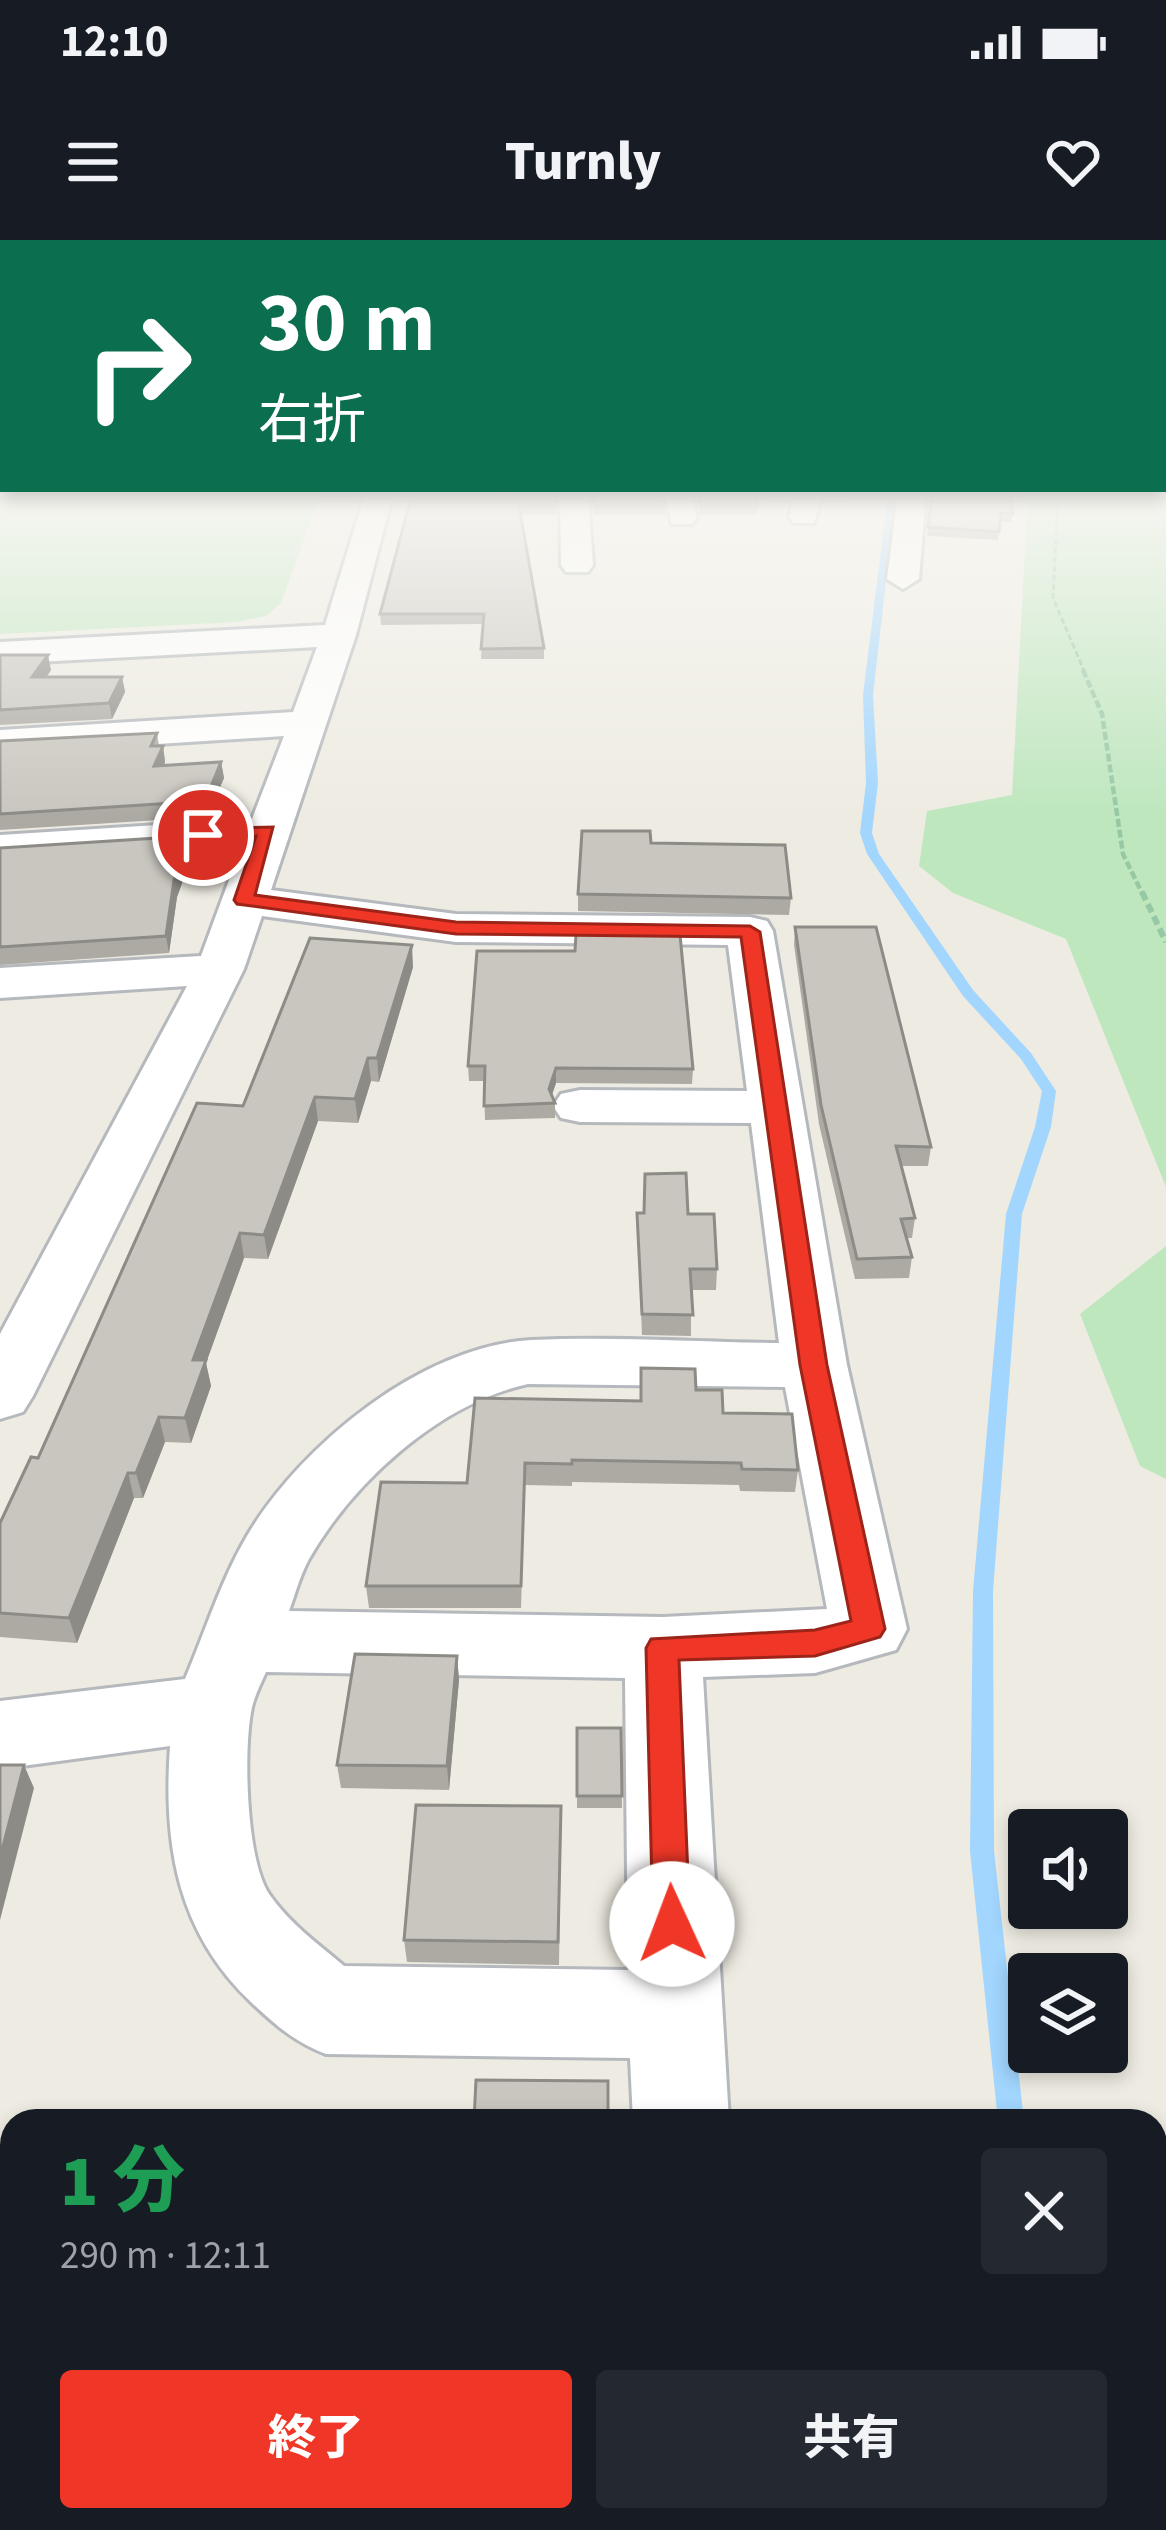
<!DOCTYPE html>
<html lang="ja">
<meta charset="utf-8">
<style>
body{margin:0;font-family:"Source Sans 3","Noto Sans JP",sans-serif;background:#242831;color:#f1f3f6;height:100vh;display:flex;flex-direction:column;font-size:45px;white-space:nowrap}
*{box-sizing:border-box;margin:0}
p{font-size:39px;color:#9ea1a6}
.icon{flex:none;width:66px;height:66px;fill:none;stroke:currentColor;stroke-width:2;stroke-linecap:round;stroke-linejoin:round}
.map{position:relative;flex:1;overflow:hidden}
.side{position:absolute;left:0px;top:1869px;width:1167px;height:423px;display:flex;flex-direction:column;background:#171b24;border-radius:36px 36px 0 0;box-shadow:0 6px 18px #0003}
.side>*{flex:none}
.guide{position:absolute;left:0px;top:0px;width:1167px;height:252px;box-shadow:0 6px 18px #0003;background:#0b6e4f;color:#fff;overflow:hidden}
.fabs{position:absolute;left:1008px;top:1569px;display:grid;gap:24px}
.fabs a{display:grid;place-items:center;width:120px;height:120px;border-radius:12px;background:#171b24;box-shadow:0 6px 18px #0003;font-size:60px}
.pin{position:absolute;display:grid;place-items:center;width:102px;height:102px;color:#fff;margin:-51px;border:6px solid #fff;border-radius:50%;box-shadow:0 3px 12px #0007}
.me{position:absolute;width:132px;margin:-66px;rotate:358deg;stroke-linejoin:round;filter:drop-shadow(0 0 9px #0008)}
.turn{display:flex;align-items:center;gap:42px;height:252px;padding:0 60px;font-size:54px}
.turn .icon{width:156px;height:156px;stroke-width:2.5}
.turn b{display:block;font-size:84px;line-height:102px}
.round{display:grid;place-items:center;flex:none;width:126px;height:126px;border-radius:12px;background:#242831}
.head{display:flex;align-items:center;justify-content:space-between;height:204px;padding:0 60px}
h1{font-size:72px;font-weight:800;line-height:90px;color:#1e9e55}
.cta{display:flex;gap:24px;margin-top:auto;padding:24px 60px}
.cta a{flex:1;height:138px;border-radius:12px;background:#f03727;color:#fff;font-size:48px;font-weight:800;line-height:138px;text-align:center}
.cta a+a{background:#242831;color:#f1f3f6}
.status{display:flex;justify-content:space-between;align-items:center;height:84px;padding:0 60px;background:#171b24;direction:ltr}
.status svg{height:33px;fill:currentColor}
header{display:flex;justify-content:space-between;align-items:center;height:156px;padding:0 60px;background:#171b24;font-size:54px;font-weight:800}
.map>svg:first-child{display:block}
.green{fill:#bee7be}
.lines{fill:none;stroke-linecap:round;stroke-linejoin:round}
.stream{fill:#a2d6ff;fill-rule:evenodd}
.minor-casing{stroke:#b5b9bd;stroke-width:6}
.path-far2{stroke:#96c8a4;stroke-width:3;stroke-dasharray:6 3;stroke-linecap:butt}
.path-far1{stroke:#96c8a4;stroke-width:4.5;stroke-dasharray:8 3;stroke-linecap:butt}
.path{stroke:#96c8a4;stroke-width:6;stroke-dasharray:9 4.5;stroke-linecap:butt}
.minor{fill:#fff;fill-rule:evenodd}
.wall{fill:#adaaa4}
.shaded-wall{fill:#8d8b86}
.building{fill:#c9c6bf;stroke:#8d8b86;stroke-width:3}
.route{fill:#f03727;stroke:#9c2419;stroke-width:3}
</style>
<div class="status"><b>12:10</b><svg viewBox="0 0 49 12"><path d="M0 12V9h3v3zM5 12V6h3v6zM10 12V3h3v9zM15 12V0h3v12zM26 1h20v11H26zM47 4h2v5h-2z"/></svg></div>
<header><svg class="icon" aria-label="menu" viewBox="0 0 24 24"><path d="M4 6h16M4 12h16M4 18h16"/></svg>Turnly<svg class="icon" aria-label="heart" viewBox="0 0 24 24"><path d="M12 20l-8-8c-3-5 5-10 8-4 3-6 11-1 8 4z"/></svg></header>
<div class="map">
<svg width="1166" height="2290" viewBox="0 0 1166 2290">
<rect width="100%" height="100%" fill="#eeece2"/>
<!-- green -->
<g class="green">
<path d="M 0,254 L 320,254 L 281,363 L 266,376 L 236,382 L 0,394 Z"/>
<path d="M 1028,254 L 1166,254 L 1166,947 L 1066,699 L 953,653 L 919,626 L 927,571 L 1012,555 Z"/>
<path d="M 1166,1006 L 1166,1239 L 1140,1226 L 1080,1074 Z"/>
</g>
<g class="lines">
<!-- stream -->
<g class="stream">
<path d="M 888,254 L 896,254 L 873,455 L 878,543 L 872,593 L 879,614 L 973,750 L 1031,813 L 1056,851 L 1051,887 L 1022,974 L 993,1351 L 994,1611 L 1024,1881 L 998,1881 L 970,1611 L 973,1351 L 1006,974 L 1035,887 L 1042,851 L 1021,819 L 963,756 L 867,614 L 860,593 L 866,543 L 863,455 Z"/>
<path d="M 1049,2280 L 1079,2280 L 1081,2290 L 1049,2290 Z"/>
</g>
<!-- minor casing -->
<g class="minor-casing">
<g id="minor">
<path d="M 365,254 L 393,254 L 356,395 L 271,650 L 456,674 L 750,677 L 767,681 L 773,691 L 847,1125 L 907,1389 L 896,1410 L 815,1433 L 703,1437 L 729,1881 L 633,1881 L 630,1818 L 326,1814 C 295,1802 275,1785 251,1762 C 177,1692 163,1604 170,1506 L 0,1529 L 0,1461 L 185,1439 C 205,1392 221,1340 247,1296 C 301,1205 422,1106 531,1100 C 613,1096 697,1102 779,1103 L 751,883 L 580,882 L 561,878 L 553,866 L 561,854 L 580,850 L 747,851 L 728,705 L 456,702 L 262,676 L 244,729 L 33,1156 L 23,1172 L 0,1179 L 0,1094 L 187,746 L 0,758 L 0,728 L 201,716 L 242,605 L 0,621 L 0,595 L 252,579 L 284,496 L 0,514 L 0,490 L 293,472 L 317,407 L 0,424 L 0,402 L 325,385 ZM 528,1144 L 785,1147 L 827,1369 L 663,1377 L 289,1371 C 295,1355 300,1335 309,1319 C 353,1242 440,1163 528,1144 ZM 266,1432 L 625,1438 L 628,1730 L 344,1726 C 318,1704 289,1683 269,1654 C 246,1619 243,1509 252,1467 C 255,1455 261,1443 266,1432 Z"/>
<path d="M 560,254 L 588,254 L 593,325 L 588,332 L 566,332 L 561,325 Z"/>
<path d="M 664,254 L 692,254 L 697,278 L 692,284 L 672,284 Z"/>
<path d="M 795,254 L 823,254 L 814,283 L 794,283 L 789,277 Z"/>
<path d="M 898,254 L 926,254 L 919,339 L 903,349 L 887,339 Z"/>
<rect x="645" y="2280" width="114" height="10"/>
</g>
</g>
<!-- path-far2 -->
<path class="path-far2" d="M 1058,254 L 1053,358 L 1085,433"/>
<!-- path-far1 -->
<path class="path-far1" d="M 1083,430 L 1102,474 L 1123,614 L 1143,655"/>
<!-- path -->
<path class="path" d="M 1142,652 L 1166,702"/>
<!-- minor -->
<use href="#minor" class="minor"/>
</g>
<!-- wall -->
<g class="wall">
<path d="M 412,254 L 556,254 L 556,275 L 521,275 L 544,408 L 544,419 L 481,419 L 483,384 L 381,385 L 380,374 Z"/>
<path d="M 591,254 L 662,254 L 665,265 L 665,275 L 594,275 Z"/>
<path d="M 696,254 L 755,254 L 758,265 L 757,274 L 701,275 Z"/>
<path d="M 831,254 L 896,254 L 893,260 L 830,258 Z"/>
<path d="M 928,254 L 1010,254 L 1013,274 L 1011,282 L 1000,282 L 998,300 L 927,296 L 931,262 Z"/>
<path d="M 0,415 L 51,430 L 46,437 L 122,437 L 125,452 L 112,479 L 0,485 Z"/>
<path d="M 157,493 L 159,506 L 163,506 L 165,522 L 164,525 L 221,522 L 224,538 L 207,577 L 0,590 L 0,501 Z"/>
<path d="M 651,603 L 791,658 L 789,675 L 578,671 L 578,654 Z"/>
<path d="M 0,608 L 193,613 L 177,657 L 169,713 L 0,725 Z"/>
<path d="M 795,687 L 931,907 L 928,926 L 901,926 L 915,978 L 912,998 L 907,998 L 912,1017 L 909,1038 L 855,1039 L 819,884 L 794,705 Z"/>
<path d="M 413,727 L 379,842 L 371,841 L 358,883 L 318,881 L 268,1019 L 244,1018 L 206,1123 L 211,1146 L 191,1203 L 165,1202 L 143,1258 L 134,1258 L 77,1403 L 0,1397 L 0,1283 L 243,866 Z"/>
<path d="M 468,826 L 693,829 L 692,844 L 556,843 L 552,855 L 555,863 L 555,878 L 485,880 L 484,841 L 469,841 Z"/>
<path d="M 637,973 L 688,974 L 717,1029 L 716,1050 L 691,1050 L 691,1096 L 642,1095 Z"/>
<path d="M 696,1150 L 723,1173 L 798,1230 L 795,1252 L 740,1251 L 739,1245 L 572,1242 L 572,1246 L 525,1245 L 521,1368 L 369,1368 L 366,1346 L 467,1243 L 640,1161 Z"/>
<path d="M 457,1416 L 459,1440 L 449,1550 L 341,1548 L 337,1525 Z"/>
<path d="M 577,1488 L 621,1488 L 622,1568 L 577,1568 Z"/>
<path d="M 561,1590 L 559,1725 L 407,1722 L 404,1700 Z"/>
</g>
<!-- shaded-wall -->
<g class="shaded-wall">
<path d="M 48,415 L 51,430 L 36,453 L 32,437 Z"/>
<path d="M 122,437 L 125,452 L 112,479 L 109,463 Z"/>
<path d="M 163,506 L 165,522 L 157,542 L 154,526 Z"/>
<path d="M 221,522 L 224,538 L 207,577 L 205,561 Z"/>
<path d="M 190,596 L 193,613 L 177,657 L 169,713 L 166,696 L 174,640 Z"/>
<path d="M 412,705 L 413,727 L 379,842 L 377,818 Z"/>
<path d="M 368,818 L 371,841 L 358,883 L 355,859 Z"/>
<path d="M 556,828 L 556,843 L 549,863 L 549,849 Z"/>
<path d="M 315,857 L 318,881 L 268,1019 L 264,995 Z"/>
<path d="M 240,993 L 244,1018 L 206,1123 L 211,1146 L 191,1203 L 185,1178 L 193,1120 Z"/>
<path d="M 159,1177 L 165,1202 L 143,1258 L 136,1233 Z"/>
<path d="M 128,1233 L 134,1258 L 77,1403 L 69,1378 Z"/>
<path d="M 457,1416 L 459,1440 L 449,1550 L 447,1526 Z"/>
<path d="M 24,1525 L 34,1548 L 0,1680 L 0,1618 Z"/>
<path d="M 12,1990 L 12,2030 L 0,2050 L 0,2010 Z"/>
<path d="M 122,2280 L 138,2280 L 133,2290 L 118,2290 Z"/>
</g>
<!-- building -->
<g class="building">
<path d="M 412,254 L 556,254 L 556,266 L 519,266 L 544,408 L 481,409 L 484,374 L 380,374 Z"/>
<path d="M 593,254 L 662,254 L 665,265 L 594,266 Z"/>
<path d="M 698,254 L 755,254 L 758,265 L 701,265 Z"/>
<path d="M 932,254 L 1010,254 L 1013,274 L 1001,273 L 999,292 L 928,287 Z"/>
<path d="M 0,415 L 48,415 L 32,437 L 122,437 L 109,463 L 0,470 Z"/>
<path d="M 157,493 L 151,506 L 163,506 L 154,526 L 221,522 L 205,561 L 0,574 L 0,501 Z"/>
<path d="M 582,591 L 650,591 L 651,603 L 785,605 L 791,658 L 578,654 Z"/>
<path d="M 190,596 L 174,640 L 166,696 L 0,707 L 0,608 Z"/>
<path d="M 795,687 L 876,687 L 931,907 L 896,906 L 915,978 L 901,979 L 912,1017 L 857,1019 L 821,865 Z"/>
<path d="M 576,694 L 680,695 L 693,829 L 556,828 L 549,849 L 555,863 L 484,866 L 485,826 L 468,826 L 477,711 L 575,711 Z"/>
<path d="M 310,698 L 412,705 L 377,818 L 368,818 L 355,859 L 315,857 L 264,995 L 240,993 L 193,1120 L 206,1120 L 185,1178 L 159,1177 L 136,1233 L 128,1233 L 69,1378 L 0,1373 L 0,1283 L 31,1217 L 38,1218 L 197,863 L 243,866 Z"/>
<path d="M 686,933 L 688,974 L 714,974 L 717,1029 L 690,1029 L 693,1075 L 642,1074 L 637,973 L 644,973 L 645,934 Z"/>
<path d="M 641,1128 L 695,1129 L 696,1150 L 722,1150 L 723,1173 L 792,1174 L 798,1230 L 742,1229 L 741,1223 L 572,1220 L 572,1224 L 525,1223 L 521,1346 L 366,1346 L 381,1242 L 467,1243 L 475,1158 L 641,1161 Z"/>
<path d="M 355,1414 L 457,1416 L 447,1526 L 337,1525 Z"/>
<path d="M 577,1488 L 621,1488 L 622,1556 L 577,1556 Z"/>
<path d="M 0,1525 L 24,1525 L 0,1618 Z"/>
<path d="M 416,1565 L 561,1566 L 558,1702 L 404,1700 Z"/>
<path d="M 476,1840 L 608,1841 L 608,1881 L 474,1881 Z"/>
<path d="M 0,1940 L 12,1945 L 12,1990 L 0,2010 Z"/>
<path d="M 0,2133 L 12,2138 L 12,2280 L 122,2280 L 118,2290 L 0,2290 Z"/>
<path d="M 307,2280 L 440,2280 L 440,2290 L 306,2290 Z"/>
<path d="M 563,2280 L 641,2280 L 641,2282 L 665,2286 L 665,2290 L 563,2290 Z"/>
</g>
<!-- sky -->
<linearGradient id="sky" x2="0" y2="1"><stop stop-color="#8cc2f1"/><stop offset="0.44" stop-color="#f7f6f2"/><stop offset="1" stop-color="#f7f6f2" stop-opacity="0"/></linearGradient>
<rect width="1166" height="575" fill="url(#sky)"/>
<!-- route -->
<path class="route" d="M 273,587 L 255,655 L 456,682 L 750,686 L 760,692 L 827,1125 L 885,1389 L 880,1397 L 815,1416 L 679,1420 L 690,1684 L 685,1695 L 672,1700 L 659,1695 L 653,1684 L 646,1408 L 651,1399 L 815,1390 L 851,1381 L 800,1125 L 741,697 L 456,694 L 237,664 L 234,660 L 256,596 L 203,600 L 194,595 L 203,589 Z"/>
</svg>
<div class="fabs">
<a><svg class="icon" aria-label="sound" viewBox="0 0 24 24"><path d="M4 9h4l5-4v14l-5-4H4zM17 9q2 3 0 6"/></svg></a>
<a><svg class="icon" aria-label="layers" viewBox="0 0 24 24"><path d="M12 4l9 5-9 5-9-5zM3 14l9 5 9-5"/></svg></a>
</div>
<div class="pin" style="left:203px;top:595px;background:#d93025"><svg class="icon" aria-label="arrive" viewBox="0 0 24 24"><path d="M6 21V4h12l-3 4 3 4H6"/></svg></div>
<svg class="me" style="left:672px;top:1684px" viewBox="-20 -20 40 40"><circle r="19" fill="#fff"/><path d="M0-13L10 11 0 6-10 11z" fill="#f03727"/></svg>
<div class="guide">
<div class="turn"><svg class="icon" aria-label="right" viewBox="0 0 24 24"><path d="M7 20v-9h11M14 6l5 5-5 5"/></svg><div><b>30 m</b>右折</div></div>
</div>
<section class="side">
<div class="head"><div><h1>1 分</h1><p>290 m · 12:11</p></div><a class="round"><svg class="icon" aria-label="close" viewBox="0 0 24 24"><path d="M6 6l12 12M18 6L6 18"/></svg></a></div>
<div class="cta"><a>終了</a><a>共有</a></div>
</section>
</div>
